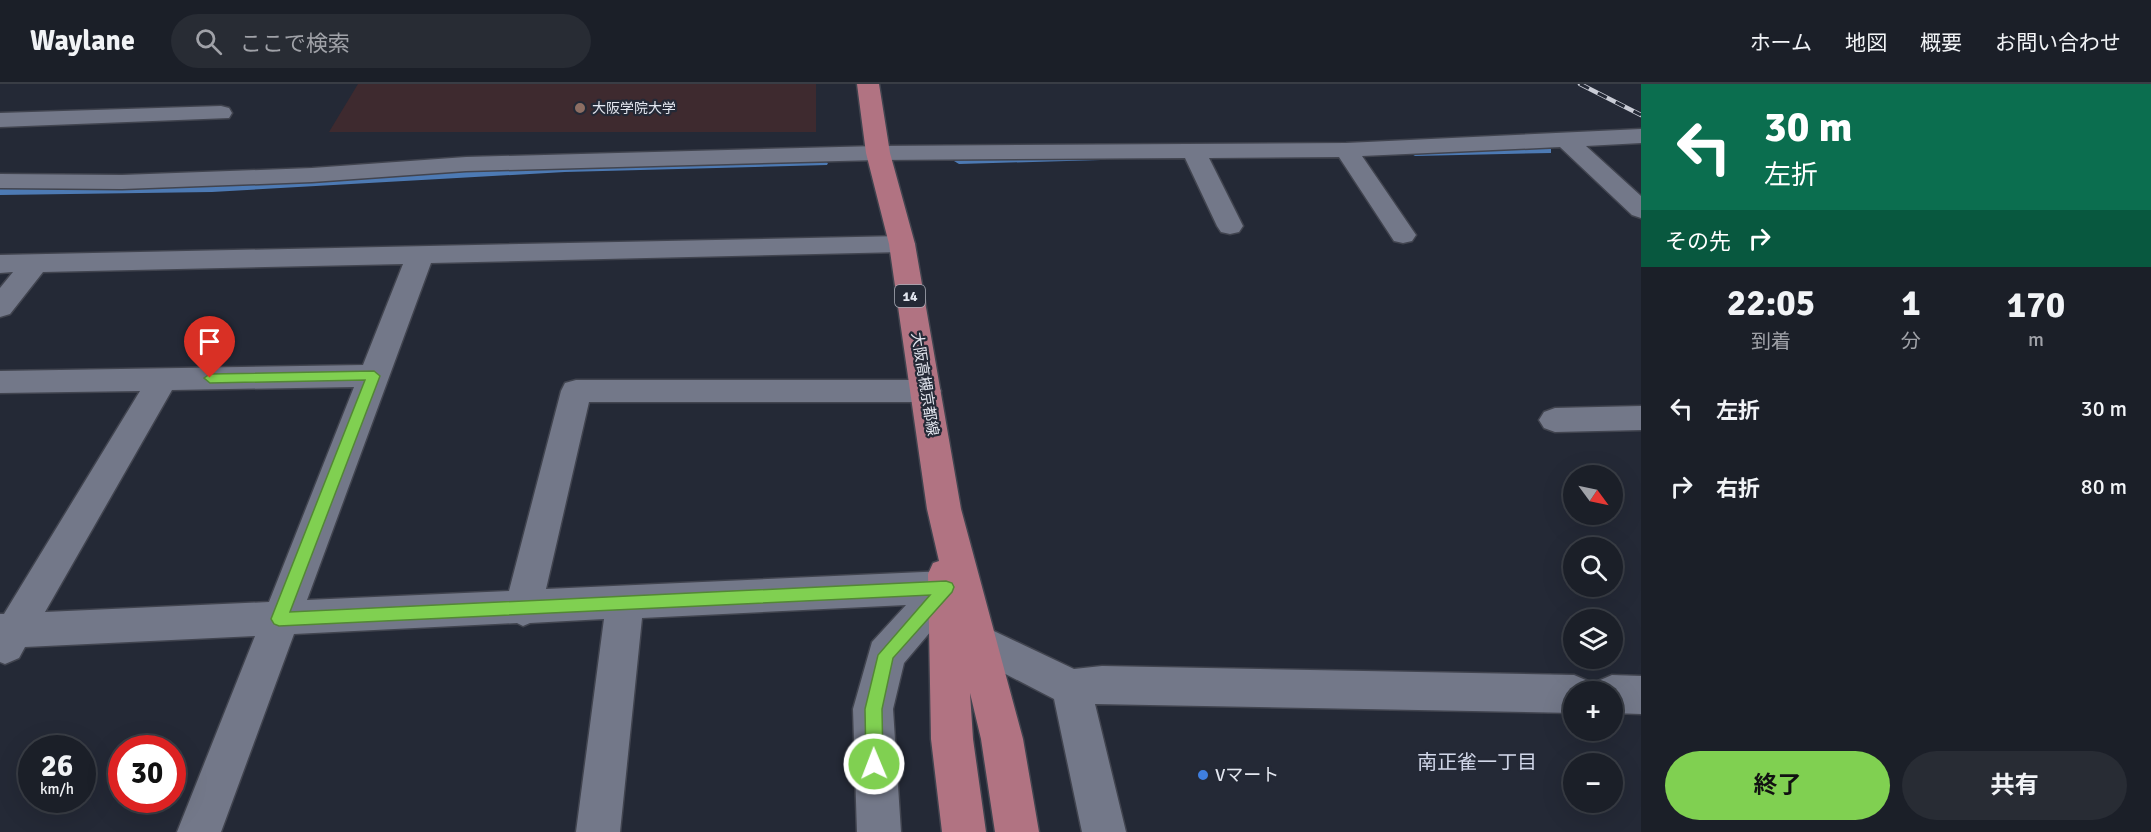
<!DOCTYPE html>
<html lang="ja">
<meta charset="utf-8">
<style>
body{margin:0;font-family:Signika,"Noto Sans JP",sans-serif;background:#282c34;color:#f1f3f6;height:100vh;display:flex;flex-direction:column;font-size:22px;white-space:nowrap}
*{box-sizing:border-box;margin:0}
p{font-size:20px;color:#a0a2a8}
.icon{flex:none;width:33px;height:33px;fill:none;stroke:currentColor;stroke-width:2;stroke-linecap:round;stroke-linejoin:round}
.map{position:relative;flex:1;overflow:hidden}
.details{display:flex;flex-direction:column;background:#1b1f28;width:510px}
.details>*{flex:none}
.guide{background:#0b6e4f;color:#fff;overflow:hidden}
.needle{width:39px;rotate:123deg}
.controls{position:absolute;left:1563px;top:381px;display:grid;gap:12px}
.controls a{display:grid;place-items:center;width:60px;height:60px;border-radius:50%;background:#1b1f28;box-shadow:0 6px 24px #0002,0 0 0 2px #393d45;font-size:30px}
.speed{position:absolute;left:18px;top:651px;display:flex;gap:12px;font-size:30px;font-weight:700;text-align:center}
.speed>*{display:grid;place-content:center;width:78px;height:78px;border-radius:50%;background:#1b1f28;box-shadow:0 6px 24px #0002,0 0 0 2px #393d45;line-height:1}
.speed small{font-size:15px;font-weight:400}
.speed .limit{border:9px solid #d22;background:#fff;color:#111}
.pin{position:absolute;display:grid;place-items:center;width:51px;height:51px;color:#fff;margin:-62px -26px;border-radius:50% 50% 50% 0;rotate:-45deg;box-shadow:0 0 6px #0007}
.pin .icon{rotate:45deg}
.me{position:absolute;width:66px;margin:-33px;rotate:359deg;stroke-linejoin:round;filter:drop-shadow(0 0 4px #0008)}
.turn{display:flex;align-items:center;gap:21px;height:126px;padding:0 24px;font-size:27px}
.turn .icon{width:78px;height:78px;stroke-width:2.5}
.turn b{display:block;font-size:42px;line-height:51px}
.then{display:flex;align-items:center;height:57px;padding:0 24px;background:#0003;gap:12px;font-size:22px}
.eta{display:flex;justify-content:space-evenly;align-items:center;height:102px;text-align:center}
.eta b{font-size:36px;font-weight:700;line-height:42px}
.primary-button{display:flex;gap:12px;margin-top:auto;padding:12px 24px}
.primary-button a{flex:1;height:69px;border-radius:36px;background:#80d051;color:#111;font-size:24px;font-weight:700;line-height:69px;text-align:center}
.primary-button a+a{background:#282c34;color:#f1f3f6}
ul{padding:0;list-style:none}
li{display:flex;align-items:center;gap:18px;height:78px;padding:0 24px}
li div{flex:1}
li b{display:block;font-size:22px}
li em{font-style:normal}
header{display:flex;align-items:center;gap:36px;box-sizing:border-box;height:84px;padding:0 30px;background:#1b1f28;border-bottom:2px solid #393d45}
header strong{font-size:28px}
nav{display:flex;gap:33px;margin-inline-start:auto;font-size:21px}
.search{width:420px;height:54px;background:#282c34;display:flex;align-items:center;gap:15px;box-sizing:border-box;padding:0 21px;border-radius:33px;color:#a0a2a8;font-size:22px}
main{display:flex;flex:1;min-height:0}
.map>svg:first-child{display:block}
.education{fill:#3e2a2f}
.lines{fill:none;stroke-linecap:round;stroke-linejoin:round}
.stream{fill:#4d7ab4;fill-rule:evenodd}
.minor-casing{stroke:#41444f;stroke-width:3}
.major-casing{stroke:#41444f;stroke-width:3}
.minor{fill:#737889;fill-rule:evenodd}
.major{fill:#b17382;fill-rule:evenodd}
.rail-casing{stroke:#c9ccd6;stroke-width:4.5}
.rail{stroke:#242936;stroke-width:3;stroke-dasharray:10;stroke-linecap:butt}
.route{fill:#80d051;stroke:#538735;stroke-width:1.5}
.education-dot{fill:#8d6e63;stroke:#242936;stroke-width:2}
.shop-dot{fill:#3f7fe0;stroke:#242936;stroke-width:2}
.labels{text-anchor:middle;stroke-width:4.5;stroke-linejoin:round;paint-order:stroke}
.far-poi-label{font-size:14px;fill:#e3e6ef;stroke:#242936;text-anchor:start}
.shield{fill:#242936;stroke:#aaadb8;stroke-width:1.5}
.shield-label{font-size:14px;font-weight:bold;fill:#e3e6ef}
.street-label{font-size:15px;fill:#e3e6ef;stroke:#242936}
.near-poi-label{font-size:18px;fill:#e3e6ef;stroke:#242936;text-anchor:start}
.near-neighbourhood-label{font-size:20px;fill:#d1d7e9;stroke:#242936}
</style>
<header>
<strong>Waylane</strong>
<div class="search"><svg class="icon" aria-label="search" viewBox="0 0 24 24"><circle cx="10" cy="10" r="6"/><path d="M15 15l6 6"/></svg>ここで検索</div>
<nav><a>ホーム</a><a>地図</a><a>概要</a><a>お問い合わせ</a></nav>
</header>
<main>
<div class="map">
<svg width="1641" height="748" viewBox="0 0 1641 748">
<rect width="100%" height="100%" fill="#242936"/>
<!-- education -->
<path class="education" d="M 358,0 L 816,0 L 816,48 L 329,48 Z"/>
<g class="lines">
<!-- stream -->
<g class="stream">
<path d="M 1547,64 L 1551,65 L 1551,69 L 1415,72 L 1410,69 L 1415,66 Z"/>
<path d="M 1097,71 L 1102,74 L 1101,76 L 959,80 L 954,77 L 959,74 Z"/>
<path d="M 823,76 L 828,79 L 827,81 L 565,88 L 212,108 L 0,111 L 0,105 L 212,101 L 565,82 Z"/>
</g>
<!-- minor casing -->
<g class="minor-casing">
<g id="minor">
<path d="M 221,22 L 229,24 L 232,29 L 229,34 L 0,43 L 0,29 Z"/>
<path d="M 1641,45 L 1641,59 L 1586,62 L 1641,112 L 1641,134 L 1632,131 L 1560,63 L 1362,72 L 1416,151 L 1412,157 L 1403,159 L 1394,157 L 1339,73 L 1209,74 L 1243,142 L 1239,148 L 1230,150 L 1221,148 L 1217,142 L 1185,74 L 878,76 L 466,87 L 312,98 L 122,105 L 0,104 L 0,90 L 122,91 L 312,84 L 466,73 L 878,62 L 1346,59 Z"/>
<path d="M 902,152 L 911,154 L 915,160 L 911,166 L 902,168 L 431,179 L 307,516 L 509,507 L 561,307 L 565,299 L 576,296 L 926,296 L 937,299 L 941,307 L 937,315 L 926,318 L 589,318 L 546,505 L 946,487 L 959,492 L 964,503 L 959,514 L 904,579 L 893,625 L 901,748 L 857,748 L 853,625 L 872,558 L 906,521 L 642,534 L 620,748 L 576,748 L 604,535 L 530,539 L 523,542 L 517,539 L 294,550 L 221,748 L 177,748 L 255,552 L 25,563 L 19,574 L 5,580 L 0,578 L 0,530 L 4,530 L 140,307 L 0,309 L 0,287 L 363,281 L 403,180 L 43,188 L 10,230 L 0,233 L 0,204 L 13,188 L 0,189 L 0,171 ZM 354,303 L 269,518 L 45,528 L 172,306 Z"/>
<path d="M 1641,322 L 1641,346 L 1555,348 L 1544,344 L 1539,336 L 1544,328 L 1555,324 Z"/>
<path d="M 977,539 L 1074,585 L 1102,582 L 1574,591 L 1588,597 L 1593,608 L 1574,608 L 1574,629 L 1095,620 L 1126,748 L 1082,748 L 1054,615 L 963,568 L 958,556 L 963,544 Z"/>
<path d="M 1612,591 L 1641,592 L 1641,630 L 1612,629 L 1612,608 L 1593,608 L 1598,597 Z"/>
</g>
</g>
<!-- major casing -->
<g class="major-casing">
<path id="major" d="M 857,0 L 879,0 L 890,69 L 915,160 L 961,425 L 1023,655 L 1039,748 L 995,748 L 981,655 L 970,609 L 973,655 L 986,748 L 942,748 L 931,655 L 928,490 L 933,479 L 939,477 L 927,425 L 889,160 L 866,69 Z"/>
</g>
<!-- minor -->
<use href="#minor" class="minor"/>
<!-- major -->
<use href="#major" class="major"/>
<!-- rail casing -->
<g class="rail-casing">
<path id="rail" d="M 1580,0 L 1641,31"/>
</g>
<!-- rail -->
<use href="#rail" class="rail"/>
</g>
<!-- route -->
<path class="route" d="M 374,287 L 380,292 L 290,528 L 946,497 L 952,499 L 954,503 L 952,508 L 893,574 L 882,625 L 883,680 L 881,686 L 874,689 L 868,686 L 866,680 L 865,625 L 878,571 L 930,511 L 279,542 L 274,540 L 271,535 L 365,296 L 210,299 L 204,294 L 210,290 Z"/>
<!-- markers -->
<circle class="education-dot" cx="580" cy="24" r="6"/>
<circle class="shop-dot" cx="1203" cy="691" r="6"/>
<g class="labels">
<!-- far-poi labels -->
<g class="far-poi-label">
<text x="592" y="29">大阪学院大学</text>
</g>
<!-- shield labels -->
<rect class="shield" x="895" y="201" width="30" height="22" rx="4.5"/>
<g class="shield-label">
<text x="910" y="217">14</text>
</g>
<!-- street labels -->
<g class="street-label">
<text transform="translate(925 300) rotate(81)" y="5">大阪高槻京都線</text>
</g>
<!-- near-poi labels -->
<g class="near-poi-label">
<text x="1215" y="697">Vマート</text>
</g>
<!-- near-neighbourhood labels -->
<g class="near-neighbourhood-label">
<text x="1477" y="685">南正雀一丁目</text>
</g>
</g>
</svg>
<div class="controls">
<a><svg class="needle" viewBox="-14 -14 28 28"><path d="M0-13l5 13h-10z" fill="#e53935"/><path d="M0 13l5-13h-10z" fill="#a0a2a8"/></svg></a>
<a><svg class="icon" aria-label="search" viewBox="0 0 24 24"><circle cx="10" cy="10" r="6"/><path d="M15 15l6 6"/></svg></a>
<a><svg class="icon" aria-label="layers" viewBox="0 0 24 24"><path d="M12 4l9 5-9 5-9-5zM3 14l9 5 9-5"/></svg></a>
<a>+</a>
<a>−</a>
</div>
<div class="speed"><div>26<small>km/h</small></div><div class="limit">30</div></div>
<div class="pin" style="left:210px;top:294px;background:#d93025"><svg class="icon" aria-label="arrive" viewBox="0 0 24 24"><path d="M6 21V4h12l-3 4 3 4H6"/></svg></div>
<svg class="me" style="left:874px;top:680px" viewBox="-20 -20 40 40"><circle r="17" fill="#80d051" stroke="#fff" stroke-width="3"/><path d="M0-11L8 9 0 5-8 9z" fill="#fff"/></svg>
</div>
<section class="details">
<div class="guide">
<div class="turn"><svg class="icon" aria-label="left" viewBox="0 0 24 24"><path d="M17 20v-9H6M10 6l-5 5 5 5"/></svg><div><b>30 m</b>左折</div></div>
<div class="then">その先<svg class="icon" aria-label="right" viewBox="0 0 24 24"><path d="M7 20v-9h11M14 6l5 5-5 5"/></svg></div>
</div>
<div class="eta">
<div><b>22:05</b><p>到着</p></div>
<div><b>1</b><p>分</p></div>
<div><b>170</b><p>m</p></div>
</div>
<ul>
<li><svg class="icon" aria-label="left" viewBox="0 0 24 24"><path d="M17 20v-9H6M10 6l-5 5 5 5"/></svg><div><b>左折</b></div><em>30 m</em></li>
<li><svg class="icon" aria-label="right" viewBox="0 0 24 24"><path d="M7 20v-9h11M14 6l5 5-5 5"/></svg><div><b>右折</b></div><em>80 m</em></li>
</ul>
<div class="primary-button"><a>終了</a><a>共有</a></div>
</section>
</main>
